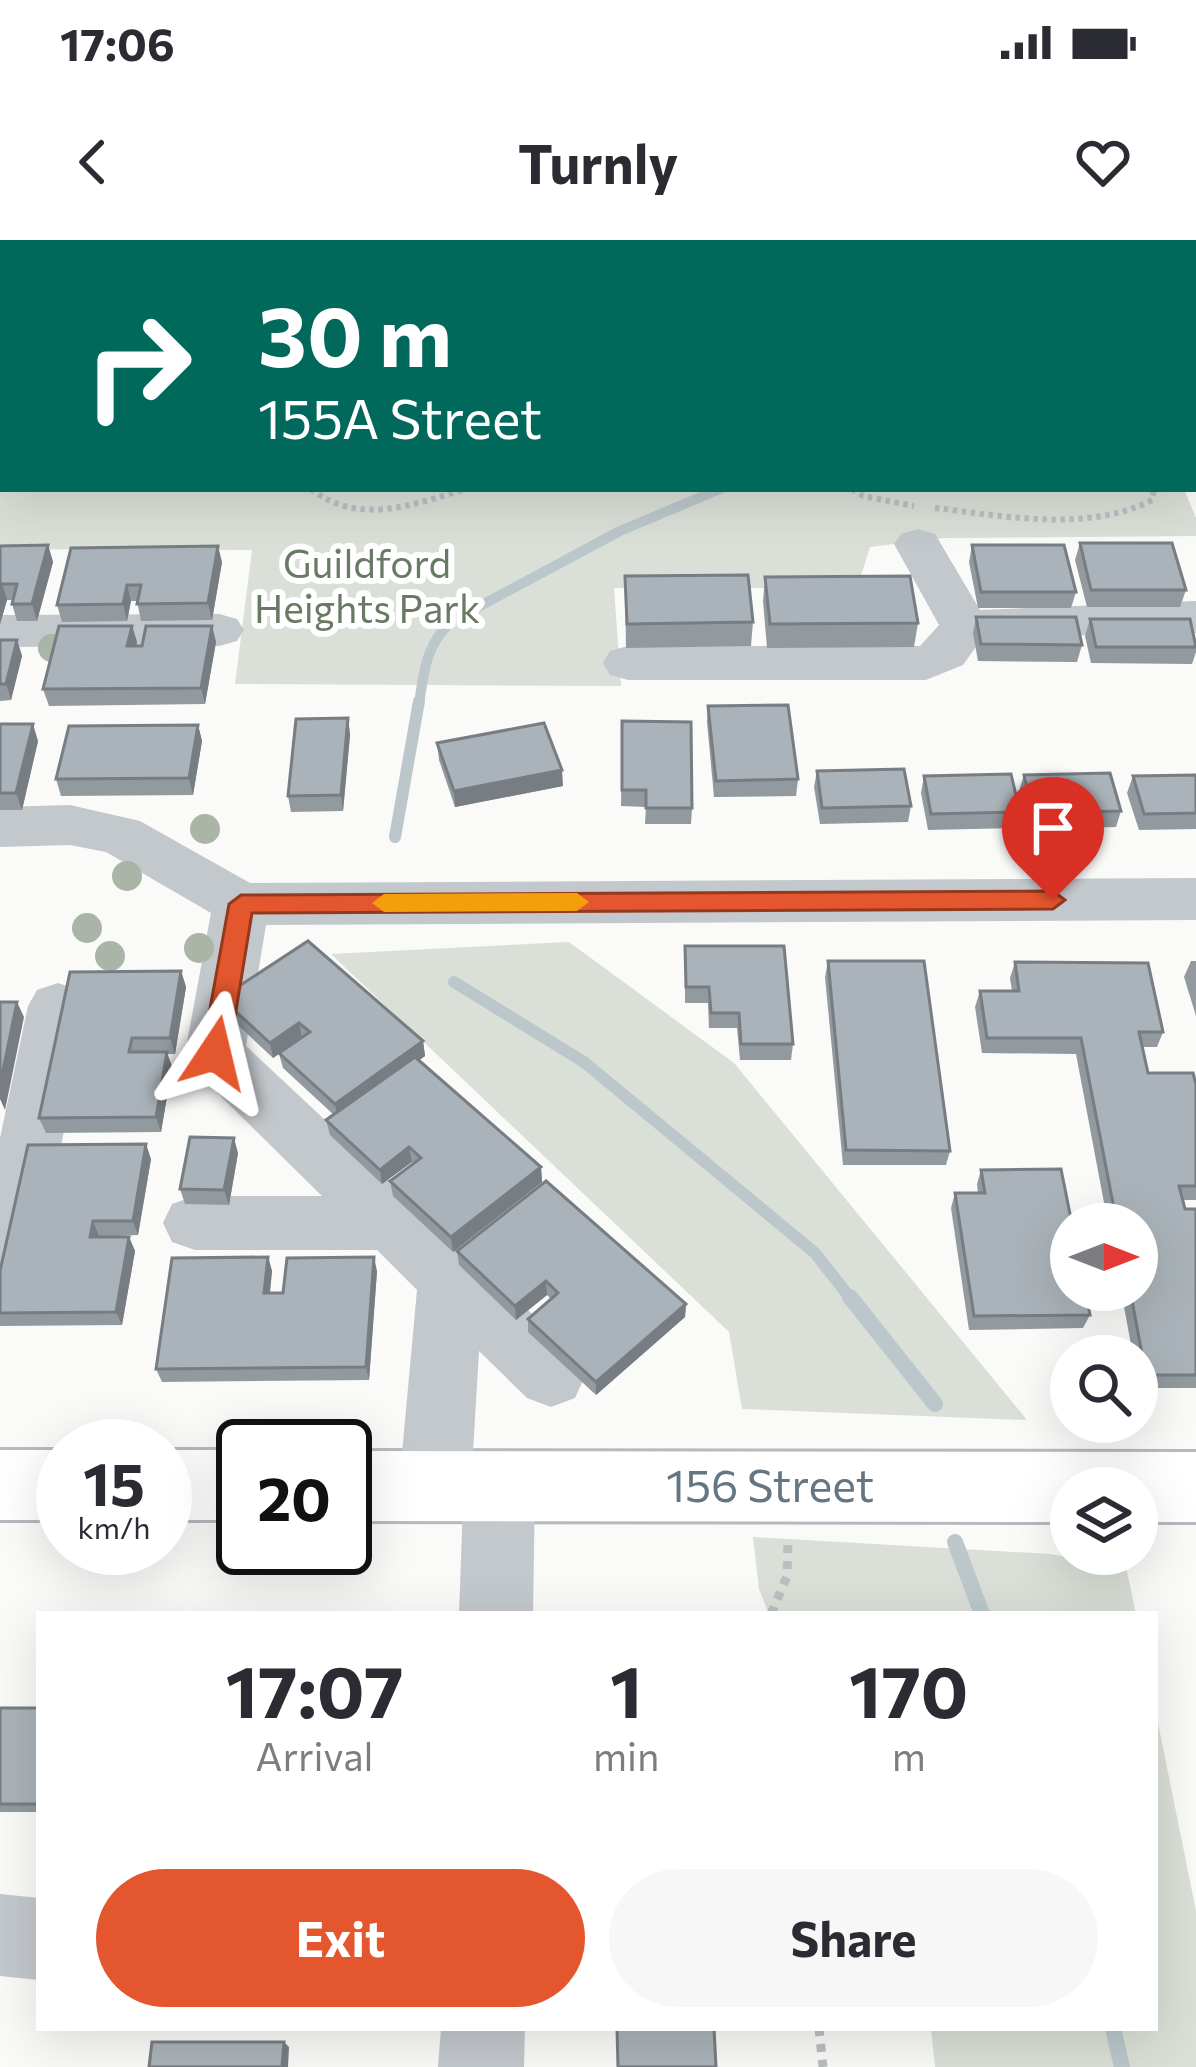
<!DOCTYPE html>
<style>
body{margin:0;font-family:Commissioner,sans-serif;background:#f7f7f7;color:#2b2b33;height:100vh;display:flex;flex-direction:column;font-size:45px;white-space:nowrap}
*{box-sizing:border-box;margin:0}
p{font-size:39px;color:#7c7c81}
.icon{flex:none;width:66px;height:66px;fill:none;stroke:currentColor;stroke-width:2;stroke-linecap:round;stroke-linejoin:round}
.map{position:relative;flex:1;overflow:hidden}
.drawer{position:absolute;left:36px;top:1371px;width:1122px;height:420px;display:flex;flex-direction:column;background:#fff;border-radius:0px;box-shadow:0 12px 48px #0002}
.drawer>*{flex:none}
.hud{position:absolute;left:0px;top:0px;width:1197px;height:252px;box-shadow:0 12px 48px #0002;background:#00695c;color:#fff;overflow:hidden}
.needle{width:78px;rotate:90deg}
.tools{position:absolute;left:1050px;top:963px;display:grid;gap:24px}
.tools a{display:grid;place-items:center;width:108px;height:108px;border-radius:50%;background:#fff;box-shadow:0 12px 48px #0002;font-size:60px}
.speed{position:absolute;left:36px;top:1179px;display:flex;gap:24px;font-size:60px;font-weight:700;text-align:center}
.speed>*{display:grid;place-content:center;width:156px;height:156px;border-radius:50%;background:#fff;box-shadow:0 12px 48px #0002;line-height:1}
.speed small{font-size:30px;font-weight:400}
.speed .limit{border:6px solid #111;border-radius:18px;background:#fff;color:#111}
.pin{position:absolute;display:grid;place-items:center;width:102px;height:102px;color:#fff;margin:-123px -51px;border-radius:50% 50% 50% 0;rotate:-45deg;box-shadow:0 0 12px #0007}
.pin .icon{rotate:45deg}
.me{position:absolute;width:132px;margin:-66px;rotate:10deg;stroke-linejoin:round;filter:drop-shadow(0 0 9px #0008)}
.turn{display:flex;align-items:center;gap:42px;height:252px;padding:0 60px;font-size:54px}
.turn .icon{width:156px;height:156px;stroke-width:2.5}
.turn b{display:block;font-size:84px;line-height:102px}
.eta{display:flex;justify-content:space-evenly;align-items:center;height:204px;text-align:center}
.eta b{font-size:72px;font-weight:700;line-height:84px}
.primary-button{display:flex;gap:24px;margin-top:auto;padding:24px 60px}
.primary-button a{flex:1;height:138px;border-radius:72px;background:#e4572e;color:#fff;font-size:48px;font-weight:700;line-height:138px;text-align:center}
.primary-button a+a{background:#f7f7f7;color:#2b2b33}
.status{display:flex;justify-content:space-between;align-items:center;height:84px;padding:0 60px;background:#fff;direction:ltr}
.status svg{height:33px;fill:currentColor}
header{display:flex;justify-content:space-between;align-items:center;height:156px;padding:0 60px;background:#fff;font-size:54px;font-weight:700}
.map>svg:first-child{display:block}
.green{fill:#dadfd7}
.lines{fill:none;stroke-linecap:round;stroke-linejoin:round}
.stream-far2{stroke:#bbc7cb;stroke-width:10}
.stream-far1{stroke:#bbc7cb;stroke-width:12}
.stream{stroke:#bbc7cb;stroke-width:16}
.major-casing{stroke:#b5babe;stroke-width:6}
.path-far1{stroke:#bbbfc2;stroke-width:6;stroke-dasharray:4.5 4.5;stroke-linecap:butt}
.path{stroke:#bbbfc2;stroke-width:9;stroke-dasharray:8 8;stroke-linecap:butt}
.minor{fill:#c3c8cc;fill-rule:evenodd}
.major{fill:#fff;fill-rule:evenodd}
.tree{fill:#aab4a7}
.wall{fill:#929a9f}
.shaded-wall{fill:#777d82}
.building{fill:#aab3b9;stroke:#777d82;stroke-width:3}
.route{fill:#e4572e;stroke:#94391e;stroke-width:3}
.slow{fill:#f59e0b}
.labels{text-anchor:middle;stroke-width:12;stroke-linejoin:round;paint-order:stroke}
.far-park-label{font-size:39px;fill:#687a64;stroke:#fff}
.street-label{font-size:45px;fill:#657683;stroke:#fff}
</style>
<div class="status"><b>17:06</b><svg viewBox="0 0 49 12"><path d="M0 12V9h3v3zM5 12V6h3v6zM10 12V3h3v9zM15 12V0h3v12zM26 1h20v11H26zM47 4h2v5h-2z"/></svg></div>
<header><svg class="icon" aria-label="back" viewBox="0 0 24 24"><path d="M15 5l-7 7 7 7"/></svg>Turnly<svg class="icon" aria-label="heart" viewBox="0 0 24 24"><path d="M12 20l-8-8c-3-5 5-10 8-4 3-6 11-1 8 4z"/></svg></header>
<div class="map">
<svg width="1196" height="1827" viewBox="0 0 1196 1827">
<rect width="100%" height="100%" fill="#fafaf8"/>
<!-- green -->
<g class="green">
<path d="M 0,0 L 1078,0 L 3,3 L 3,249 L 1184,249 L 1196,278 L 1196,296 L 944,298 L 870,307 L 857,348 L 614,348 L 621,446 L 235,444 L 252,310 L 0,309 Z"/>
<path d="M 569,702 L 734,823 L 1027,1180 L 742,1169 L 729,1092 L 331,714 Z"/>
<path d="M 753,1297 L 1050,1314 L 1126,1327 L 1136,1374 L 769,1374 L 759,1349 Z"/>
<path d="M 1155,1468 L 1196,1671 L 1196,1827 L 935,1827 L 931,1788 L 1155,1788 Z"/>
</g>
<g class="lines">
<!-- stream-far2 -->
<path class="stream-far2" d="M 419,464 C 424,431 426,404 452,381 L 620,291 L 720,249"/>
<!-- stream-far1 -->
<g class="stream-far1">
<path d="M 395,597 L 419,461"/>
<path d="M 454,742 L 584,822 L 815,1013 L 852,1060"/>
</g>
<!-- stream -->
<g class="stream">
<path d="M 850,1057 L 935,1164"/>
<path d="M 955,1302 L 982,1374"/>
<path d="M 1113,1788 L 1122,1827"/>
</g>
<!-- major casing -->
<g class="major-casing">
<g id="major">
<rect x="0" y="1210" width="63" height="70"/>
<rect x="165" y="1210" width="78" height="70"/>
<path d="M 345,1211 L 1196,1212 L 1196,1282 L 1137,1282 L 1137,1248 L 1071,1248 L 1071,1282 L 345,1281 Z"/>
</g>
</g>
<!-- path-far1 -->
<g class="path-far1">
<path d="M 311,249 C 358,286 413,265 465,249"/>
<path d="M 852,249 L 863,256 L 914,266"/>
<path d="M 935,268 C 1003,276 1088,293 1152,260 L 1154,249"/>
</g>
<!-- path -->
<g class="path">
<path d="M 771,1374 L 787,1336 L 788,1300"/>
<path d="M 819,1788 L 823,1827"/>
</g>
<!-- minor -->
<g class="minor">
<path d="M 1117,0 L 1157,0 L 1158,3 L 1118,3 Z"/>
<rect x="1194" y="154" width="2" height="28"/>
<path d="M 918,289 L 935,294 L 980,370 L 1196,361 L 1196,393 L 983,397 L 963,425 L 926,440 L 628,440 L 610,435 L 603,423 L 610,411 L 628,406 L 920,406 L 939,385 L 894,304 L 901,294 Z"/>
<path d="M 219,374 L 237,379 L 244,390 L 237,401 L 219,406 L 0,407 L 0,375 Z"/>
<path d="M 70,565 L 140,581 L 250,643 L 1196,638 L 1196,680 L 266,685 L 246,806 L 575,1114 L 585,1136 L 575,1158 L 551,1167 L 527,1158 L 479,1111 L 472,1228 L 499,1214 L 524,1224 L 535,1247 L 533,1374 L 459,1374 L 463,1264 L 460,1269 L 435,1279 L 410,1269 L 399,1246 L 417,1050 L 377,1010 L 195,1010 L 172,1002 L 163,983 L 172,964 L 195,956 L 322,956 L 194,830 L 185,813 L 211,673 L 106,612 L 70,605 L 0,607 L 0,567 Z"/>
<path d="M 58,743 L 79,750 L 88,766 L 33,1052 L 24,1072 L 0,1081 L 0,898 L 28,766 L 37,750 Z"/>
<path d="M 0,1654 L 39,1658 L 39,1740 L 0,1736 Z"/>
<path d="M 441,1788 L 525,1788 L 524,1827 L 438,1827 Z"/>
</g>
<!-- major -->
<use href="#major" class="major"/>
</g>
<!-- trees -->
<g class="tree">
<circle cx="52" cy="408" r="14"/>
<circle cx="205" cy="589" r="15"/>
<circle cx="127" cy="636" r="15"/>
<circle cx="87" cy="688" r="15"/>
<circle cx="199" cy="708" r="15"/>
<circle cx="110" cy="716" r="15"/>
</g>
<!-- wall -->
<g class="wall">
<path d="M 1080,303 L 1186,350 L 1180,367 L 1087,367 L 1075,320 Z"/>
<path d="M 48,305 L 53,322 L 37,381 L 17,381 L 12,364 L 13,360 L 7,360 L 0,384 L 0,306 Z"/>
<path d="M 972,305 L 1076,352 L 1071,368 L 978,368 L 969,322 Z"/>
<path d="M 71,308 L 222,322 L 212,380 L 141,381 L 137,361 L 131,361 L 127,381 L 62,382 L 57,365 Z"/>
<path d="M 625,336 L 753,382 L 751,406 L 626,408 Z"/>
<path d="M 765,337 L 918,383 L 914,407 L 767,408 L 763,361 Z"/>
<path d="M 976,377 L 1082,405 L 1077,422 L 978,421 L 973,393 Z"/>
<path d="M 1090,379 L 1196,401 L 1196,412 L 1192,424 L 1091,423 L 1085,396 Z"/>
<path d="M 132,386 L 137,402 L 136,406 L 142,406 L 212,386 L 216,402 L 205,464 L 49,466 L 43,449 Z"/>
<path d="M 0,400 L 17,400 L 22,416 L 11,460 L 0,461 Z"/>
<path d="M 708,466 L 798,539 L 796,556 L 714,557 L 707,482 Z"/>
<path d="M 348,478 L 350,495 L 343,571 L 291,572 L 288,556 Z"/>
<path d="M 622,481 L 692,568 L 691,584 L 645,584 L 646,567 L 621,566 Z"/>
<path d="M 0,484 L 38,501 L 22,570 L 0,570 Z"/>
<path d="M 198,485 L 202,501 L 193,555 L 61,556 L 56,539 Z"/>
<path d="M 437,503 L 563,546 L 455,567 L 439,520 Z"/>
<path d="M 817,531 L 911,566 L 908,582 L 820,584 L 814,547 Z"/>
<path d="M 1024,535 L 1121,571 L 1116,587 L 1029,589 L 1019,551 Z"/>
<path d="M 1196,535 L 1196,589 L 1139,590 L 1127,553 L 1133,536 Z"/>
<path d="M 924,536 L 1020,572 L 1016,588 L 928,590 L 921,553 Z"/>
<path d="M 685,706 L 793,804 L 791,820 L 740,820 L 737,788 L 709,788 L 708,763 L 685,763 Z"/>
<path d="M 828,721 L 950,911 L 946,925 L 843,925 L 825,737 Z"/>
<path d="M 1191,721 L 1196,721 L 1196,776 L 1184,737 Z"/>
<path d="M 1015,722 L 1163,792 L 1157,807 L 1142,807 L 1148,833 L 1196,844 L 1196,960 L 1183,960 L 1185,969 L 1196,969 L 1196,1148 L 1139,1148 L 1137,1116 L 1133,1116 L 1121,1050 L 1137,1050 L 1137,984 L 1108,984 L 1076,814 L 982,813 L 975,767 L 980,751 L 1012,751 L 1010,738 Z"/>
<path d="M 181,731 L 186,747 L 175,814 L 167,814 L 172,827 L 161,892 L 46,893 L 39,878 Z"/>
<path d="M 221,758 L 423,801 L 425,816 L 419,820 L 541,927 L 542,942 L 453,1012 L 393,956 L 390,941 L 413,924 L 412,922 L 382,944 L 330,895 L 326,880 L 334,875 L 283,828 L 279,814 L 273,818 L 226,774 Z"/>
<path d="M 238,913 L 229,965 L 185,964 L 180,949 Z"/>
<path d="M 151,919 L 138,995 L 99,997 L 129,997 L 135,1011 L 122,1085 L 0,1086 L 0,1031 Z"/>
<path d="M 981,930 L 1090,1075 L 1083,1088 L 969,1090 L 951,968 L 955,953 L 978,953 L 977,944 Z"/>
<path d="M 457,1011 L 686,1064 L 685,1077 L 596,1155 L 528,1092 L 528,1079 L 551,1059 L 547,1055 L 516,1080 L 459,1025 Z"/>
<path d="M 268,1017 L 272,1031 L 270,1053 L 283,1053 L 377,1031 L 369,1140 L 162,1142 L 156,1129 Z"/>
<rect x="0" y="1468" width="39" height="104"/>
</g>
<!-- shaded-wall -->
<g class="shaded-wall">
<path d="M 48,305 L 53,322 L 37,381 L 32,364 Z"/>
<path d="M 218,306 L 222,322 L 212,380 L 208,363 Z"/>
<path d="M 2,344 L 7,360 L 0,384 L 0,349 Z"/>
<path d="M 127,345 L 131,361 L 127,381 L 123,364 Z"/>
<path d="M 132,386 L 137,402 L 132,423 L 127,406 Z"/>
<path d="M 212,386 L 216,402 L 205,464 L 201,448 Z"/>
<path d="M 17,400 L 22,416 L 11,460 L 6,444 Z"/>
<path d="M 348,478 L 350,495 L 343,571 L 341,555 Z"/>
<path d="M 33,484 L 38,501 L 22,570 L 16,553 Z"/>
<path d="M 198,485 L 202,501 L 193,555 L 189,538 Z"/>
<path d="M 562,530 L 563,546 L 455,567 L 454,551 Z"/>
<path d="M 181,731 L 186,747 L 175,814 L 170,798 Z"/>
<path d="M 17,762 L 24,777 L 5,870 L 0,859 L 0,845 Z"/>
<path d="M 299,783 L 302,798 L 273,818 L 270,803 Z"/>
<path d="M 423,801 L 425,816 L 338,879 L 335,864 Z"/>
<path d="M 167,812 L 172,827 L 161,892 L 156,877 Z"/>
<path d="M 234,898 L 238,913 L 229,965 L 224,950 Z"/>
<path d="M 146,904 L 151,919 L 138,995 L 133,981 Z"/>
<path d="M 409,907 L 412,922 L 382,944 L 380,930 Z"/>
<path d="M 541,927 L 542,942 L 453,1012 L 451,997 Z"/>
<path d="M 93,981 L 99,996 L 96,1011 L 90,997 Z"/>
<path d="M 129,997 L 135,1011 L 122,1085 L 116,1072 Z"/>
<path d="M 268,1017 L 272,1031 L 268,1067 L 264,1053 Z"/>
<path d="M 374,1017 L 377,1031 L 369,1140 L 366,1127 Z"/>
<path d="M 546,1041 L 547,1055 L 516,1080 L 515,1066 Z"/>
<path d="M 686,1064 L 685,1077 L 596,1155 L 596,1142 Z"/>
<path d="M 284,1802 L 289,1807 L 288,1827 L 282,1827 Z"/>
</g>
<!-- building -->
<g class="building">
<path d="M 1080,303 L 1172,303 L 1186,350 L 1091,350 Z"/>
<path d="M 48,305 L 32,364 L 12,364 L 17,344 L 2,344 L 0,349 L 0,306 Z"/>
<path d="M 972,305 L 1064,305 L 1076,352 L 981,352 Z"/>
<path d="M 218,306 L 208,363 L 137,364 L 141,345 L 127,345 L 123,364 L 57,365 L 71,308 Z"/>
<path d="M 748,335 L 753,382 L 627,384 L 625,336 Z"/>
<path d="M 910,336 L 918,383 L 770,384 L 765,337 Z"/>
<path d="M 976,377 L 1076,377 L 1082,405 L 981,404 Z"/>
<path d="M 1090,379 L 1190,379 L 1196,407 L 1096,407 Z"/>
<path d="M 59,386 L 132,386 L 127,406 L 142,406 L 146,386 L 212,386 L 201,448 L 43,449 Z"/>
<path d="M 0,400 L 17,400 L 6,444 L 0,444 Z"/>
<path d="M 788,465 L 798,539 L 716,541 L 708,466 Z"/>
<path d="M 348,478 L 341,555 L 288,556 L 296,479 Z"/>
<path d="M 622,481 L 691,482 L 692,568 L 646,568 L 646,550 L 622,550 Z"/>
<path d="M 544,483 L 562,530 L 454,551 L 437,503 Z"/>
<path d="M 0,484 L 33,484 L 16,553 L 0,553 Z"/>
<path d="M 198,485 L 189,538 L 56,539 L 69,486 Z"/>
<path d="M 904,529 L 911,566 L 822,568 L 817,531 Z"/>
<path d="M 1110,533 L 1121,571 L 1033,573 L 1024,535 Z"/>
<path d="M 1011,534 L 1020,572 L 931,574 L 924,536 Z"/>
<path d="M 1196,535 L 1196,573 L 1144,574 L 1133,536 Z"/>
<path d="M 308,701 L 423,801 L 335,864 L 279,813 L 310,792 L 299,783 L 270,803 L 221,758 Z"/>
<path d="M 685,706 L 784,706 L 793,804 L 741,804 L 739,773 L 711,773 L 709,747 L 686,747 Z"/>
<path d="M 828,721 L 924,721 L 950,911 L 846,910 Z"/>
<path d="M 1015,722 L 1148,723 L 1163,792 L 1139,792 L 1148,833 L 1193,833 L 1196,844 L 1196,946 L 1179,946 L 1185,969 L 1196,969 L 1196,1135 L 1146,1135 L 1130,1050 L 1137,1050 L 1137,984 L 1117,984 L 1081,798 L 987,798 L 980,751 L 1019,751 Z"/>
<path d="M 181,731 L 170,798 L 132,798 L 129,812 L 167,812 L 156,877 L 39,878 L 70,732 Z"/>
<path d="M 0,762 L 17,762 L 0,845 Z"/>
<path d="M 415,817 L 541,927 L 451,997 L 390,941 L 421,918 L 409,907 L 380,930 L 326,880 Z"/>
<path d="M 190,897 L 234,898 L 224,950 L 180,949 Z"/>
<path d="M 146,904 L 133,981 L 93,981 L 90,997 L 129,997 L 116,1072 L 0,1073 L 0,1031 L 28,905 Z"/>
<path d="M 1061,929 L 1072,984 L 1071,1050 L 1085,1050 L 1090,1075 L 974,1076 L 955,953 L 985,953 L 981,930 Z"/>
<path d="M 546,941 L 686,1064 L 596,1142 L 528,1079 L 558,1053 L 546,1041 L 515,1066 L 457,1011 Z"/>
<path d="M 268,1017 L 264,1053 L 283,1053 L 287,1018 L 374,1017 L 366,1127 L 156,1129 L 172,1018 Z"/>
<rect x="0" y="1468" width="39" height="96"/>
<path d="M 617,1788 L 714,1788 L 716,1827 L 618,1827 Z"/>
<path d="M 152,1802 L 284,1802 L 282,1827 L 149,1827 Z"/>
</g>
<!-- route -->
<path class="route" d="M 1053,651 L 1065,660 L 1053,669 L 252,673 L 229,813 L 215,823 L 202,813 L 229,664 L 241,655 Z"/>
<!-- slow -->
<path class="slow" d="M 577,653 L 589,662 L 577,671 L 384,672 L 372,663 L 384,654 Z"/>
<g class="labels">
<!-- far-park labels -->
<g class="far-park-label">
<text x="367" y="338">Guildford<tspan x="367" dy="45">Heights Park</tspan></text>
</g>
<!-- street labels -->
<g class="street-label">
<text x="770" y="1262">156 Street</text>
</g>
</g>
</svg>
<div class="tools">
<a><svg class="needle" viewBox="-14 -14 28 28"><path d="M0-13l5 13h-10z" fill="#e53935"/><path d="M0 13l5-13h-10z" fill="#7c7c81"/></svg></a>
<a><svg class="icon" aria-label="search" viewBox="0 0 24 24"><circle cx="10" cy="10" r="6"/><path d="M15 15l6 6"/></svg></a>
<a><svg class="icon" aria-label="layers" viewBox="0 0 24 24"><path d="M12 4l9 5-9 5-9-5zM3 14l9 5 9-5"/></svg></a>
</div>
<div class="speed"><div>15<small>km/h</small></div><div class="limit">20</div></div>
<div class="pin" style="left:1053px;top:660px;background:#d93025"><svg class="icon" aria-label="arrive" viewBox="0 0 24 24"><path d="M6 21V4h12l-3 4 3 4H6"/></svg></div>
<svg class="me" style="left:215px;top:813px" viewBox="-20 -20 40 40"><path d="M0-17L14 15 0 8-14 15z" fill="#e4572e" stroke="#fff" stroke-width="4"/></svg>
<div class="hud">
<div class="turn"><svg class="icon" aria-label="right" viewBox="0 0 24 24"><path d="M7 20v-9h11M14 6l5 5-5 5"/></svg><div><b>30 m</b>155A Street</div></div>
</div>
<section class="drawer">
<div class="eta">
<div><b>17:07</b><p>Arrival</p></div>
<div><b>1</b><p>min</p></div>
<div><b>170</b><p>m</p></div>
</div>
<div class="primary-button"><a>Exit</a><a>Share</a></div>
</section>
</div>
